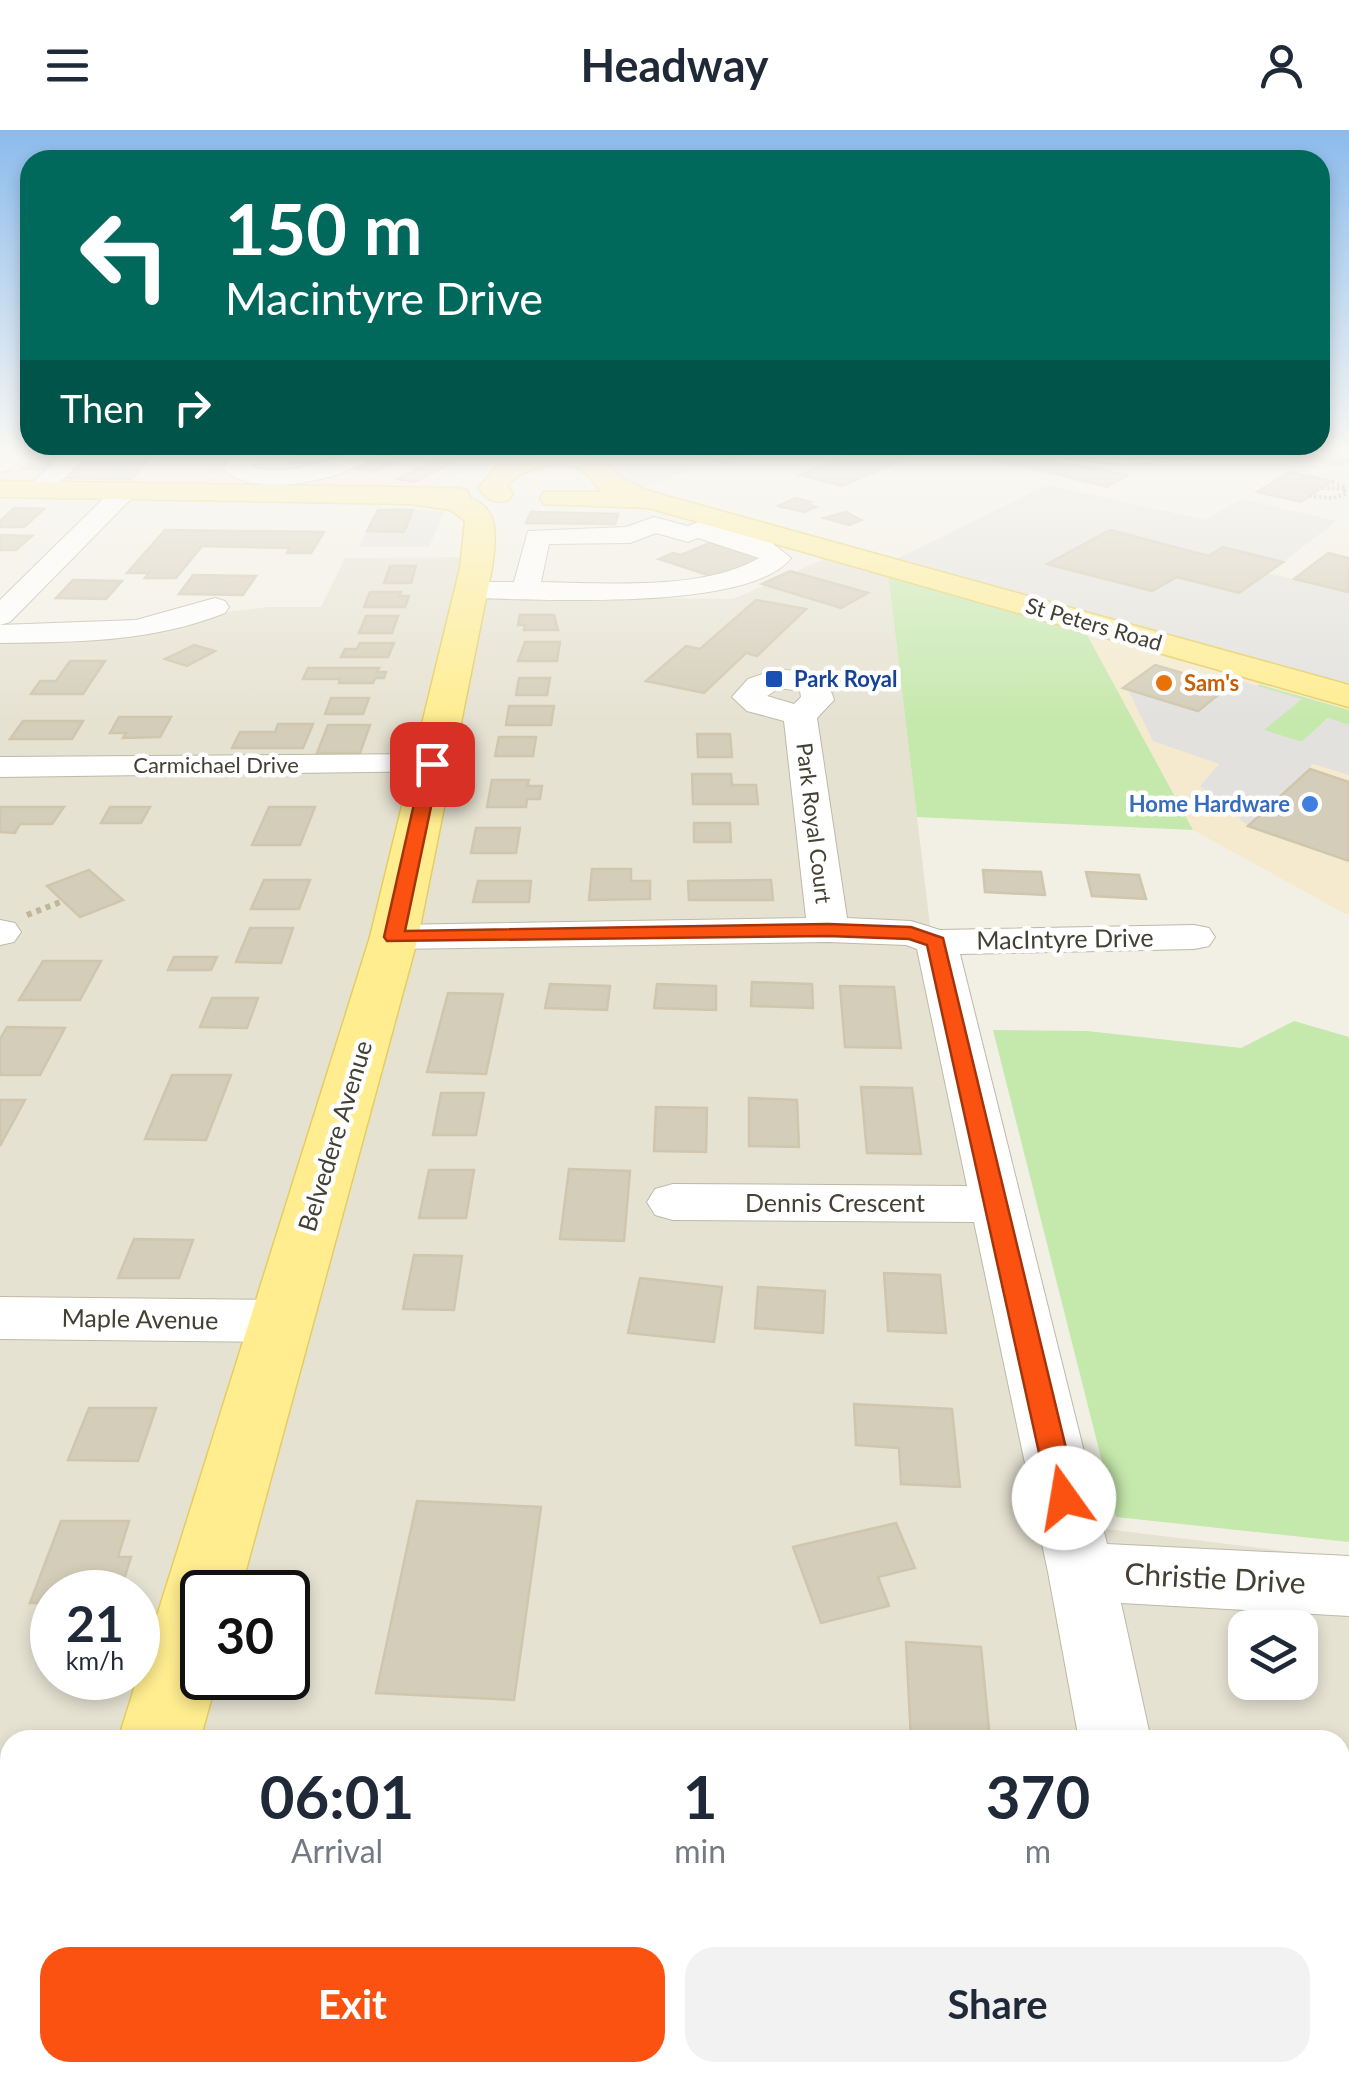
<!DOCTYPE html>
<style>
body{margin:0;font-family:Lato,sans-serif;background:#f2f2f3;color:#1f2937;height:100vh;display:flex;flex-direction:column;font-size:38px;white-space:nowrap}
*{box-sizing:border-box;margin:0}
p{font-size:32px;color:#747a83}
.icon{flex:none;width:55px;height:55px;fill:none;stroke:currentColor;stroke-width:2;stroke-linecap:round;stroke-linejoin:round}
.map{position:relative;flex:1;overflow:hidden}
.drawer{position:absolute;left:0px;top:1600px;width:1350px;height:352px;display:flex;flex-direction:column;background:#fff;border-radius:30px 30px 0 0;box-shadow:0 5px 15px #0003}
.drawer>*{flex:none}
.guide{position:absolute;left:20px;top:20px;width:1310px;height:305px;border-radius:30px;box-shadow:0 5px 15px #0003;background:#00695c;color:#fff;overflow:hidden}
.buttons{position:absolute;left:1228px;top:1480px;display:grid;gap:20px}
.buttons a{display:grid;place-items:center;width:90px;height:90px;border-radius:20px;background:#fff;box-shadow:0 5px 15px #0003;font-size:50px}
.speed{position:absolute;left:30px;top:1440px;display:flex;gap:20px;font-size:50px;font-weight:700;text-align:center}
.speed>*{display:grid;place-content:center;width:130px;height:130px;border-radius:50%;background:#fff;box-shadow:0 5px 15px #0003;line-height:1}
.speed small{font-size:25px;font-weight:400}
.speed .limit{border:5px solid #111;border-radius:15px;background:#fff;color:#111}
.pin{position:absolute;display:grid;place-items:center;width:85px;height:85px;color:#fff;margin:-42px;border-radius:20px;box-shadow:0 5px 15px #0006}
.me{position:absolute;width:110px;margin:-55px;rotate:347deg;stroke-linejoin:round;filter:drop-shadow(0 0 8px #0008)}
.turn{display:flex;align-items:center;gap:35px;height:210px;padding:0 40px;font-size:45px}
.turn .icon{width:130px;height:130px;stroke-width:2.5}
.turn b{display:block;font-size:70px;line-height:85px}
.then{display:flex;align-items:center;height:95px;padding:0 40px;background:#0003;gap:20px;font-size:38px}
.eta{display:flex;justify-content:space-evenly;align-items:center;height:170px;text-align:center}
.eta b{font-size:60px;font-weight:700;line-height:70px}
.cta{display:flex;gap:20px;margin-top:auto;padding:20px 40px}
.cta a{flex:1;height:115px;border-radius:30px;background:#fc5211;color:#fff;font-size:40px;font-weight:700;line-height:115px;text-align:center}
.cta a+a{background:#f2f2f3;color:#1f2937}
header{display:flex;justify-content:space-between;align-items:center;height:130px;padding:0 40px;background:#fff;font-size:45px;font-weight:700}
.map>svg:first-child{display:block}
.residential{fill:#e6e2d2;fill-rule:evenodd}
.commercial{fill:#f5eace}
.green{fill:#c5e8ac}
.parking{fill:#e3e1dd}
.building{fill:#d4cdb9;stroke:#cfc6ad;stroke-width:2.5}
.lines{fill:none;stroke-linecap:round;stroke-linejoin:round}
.minor-casing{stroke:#beb9a7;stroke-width:2}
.major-casing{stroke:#e5cd60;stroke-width:3}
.path-far1{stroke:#c0b798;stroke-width:4;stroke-dasharray:2.5 2.5;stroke-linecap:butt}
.path{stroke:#c0b798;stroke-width:6;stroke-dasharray:5 5;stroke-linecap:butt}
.minor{fill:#fff;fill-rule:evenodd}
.major{fill:#ffed90;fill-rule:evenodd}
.route{fill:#fc5211;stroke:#a4350b;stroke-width:2.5}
.transit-dot{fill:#1a4fb4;stroke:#fff;stroke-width:4}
.food-dot{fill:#e8710a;stroke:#fff;stroke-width:4}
.shop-dot{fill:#3f7fe0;stroke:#fff;stroke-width:4}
.labels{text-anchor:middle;stroke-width:9;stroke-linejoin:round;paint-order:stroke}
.far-street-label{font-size:22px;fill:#444034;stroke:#fff}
.far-transit-label{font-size:22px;font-weight:bold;fill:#164399;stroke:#fff;text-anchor:start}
.far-food-label{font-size:22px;font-weight:bold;fill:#c56008;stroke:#fff;text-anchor:start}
.far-shop-label{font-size:22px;font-weight:bold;fill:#366cbe;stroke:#fff;text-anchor:end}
.street-label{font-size:25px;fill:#444034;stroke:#fff}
.near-street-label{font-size:30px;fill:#444034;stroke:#fff}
</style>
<header><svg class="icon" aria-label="menu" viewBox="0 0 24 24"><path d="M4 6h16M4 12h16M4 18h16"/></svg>Headway<svg class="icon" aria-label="person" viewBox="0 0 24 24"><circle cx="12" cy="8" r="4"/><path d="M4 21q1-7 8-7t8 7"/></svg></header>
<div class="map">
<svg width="1349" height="1952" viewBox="0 0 1349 1952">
<rect width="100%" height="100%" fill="#f2f0e4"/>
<!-- residential -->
<path class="residential" d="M 831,426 L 888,443 L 934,829 L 1057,1393 L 1349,1429 L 1349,1952 L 0,1952 L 0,509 L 268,477 L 321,477 L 345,428 L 469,427 L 457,467 L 733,469 ZM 52,1462 L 138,1462 L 138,1548 L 52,1548 ZM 202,1462 L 288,1462 L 288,1548 L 202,1548 ZM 1245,1498 L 1300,1498 L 1300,1552 L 1245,1552 ZM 10,1610 L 1340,1610 L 1340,1942 L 10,1942 Z"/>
<!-- commercial -->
<g class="commercial">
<path d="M 0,320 L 445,320 L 481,331 L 433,357 L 0,348 Z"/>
<path d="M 1085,501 L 1349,575 L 1349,786 L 1193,700 Z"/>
</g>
<!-- green -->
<g class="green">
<path d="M 888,443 L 1085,501 L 1193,700 L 917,687 Z"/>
<path d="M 1258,554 L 1349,580 L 1349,595 L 1328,588 L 1302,612 L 1263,600 Z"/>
<path d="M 1294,891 L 1349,907 L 1349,1412 L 1116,1387 L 993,900 L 1087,901 L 1241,918 Z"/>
</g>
<!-- parking -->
<g class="parking">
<path d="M 176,320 L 262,320 L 232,333 L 220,348 Z"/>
<path d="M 621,320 L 678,320 L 714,329 L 645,358 L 619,349 L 613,333 Z"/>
<path d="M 1047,355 L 1205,390 L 1241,369 L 1337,391 L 1283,432 L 1223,417 L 1209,426 L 1110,400 L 1048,434 L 1152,461 L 1177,447 L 1239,463 L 1268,443 L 1349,462 L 1349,556 L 897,429 Z"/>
<path d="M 413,380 L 444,381 L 429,417 L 359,417 L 367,401 L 404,401 Z"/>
<path d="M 1237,550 L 1302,569 L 1264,600 L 1301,612 L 1329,588 L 1349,595 L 1349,645 L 1313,634 L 1248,696 L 1200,656 L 1219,634 L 1153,611 L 1128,560 L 1198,581 Z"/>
</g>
<!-- building -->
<g class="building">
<path d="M 96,320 L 158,320 L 131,349 L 67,348 Z"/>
<path d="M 309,320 L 336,320 L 354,323 L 326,337 L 287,331 Z"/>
<path d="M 678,320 L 761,320 L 728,333 Z"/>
<path d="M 859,320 L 909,327 L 842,356 L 800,345 Z"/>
<path d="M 970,320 L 1016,320 L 1039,325 L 1017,337 L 965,322 Z"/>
<path d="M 1318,324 L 1349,330 L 1341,335 L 1301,330 Z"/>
<path d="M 380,325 L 402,329 L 374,342 L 352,338 Z"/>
<path d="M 442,327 L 458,330 L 414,352 L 398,349 Z"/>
<path d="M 35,329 L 57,329 L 44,339 L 22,339 Z"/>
<path d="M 1032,329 L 1095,338 L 1127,345 L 1107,357 L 1020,335 Z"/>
<path d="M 1289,342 L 1332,351 L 1301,372 L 1257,362 Z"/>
<path d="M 795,368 L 811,372 L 806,374 L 816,377 L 804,382 L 778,376 Z"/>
<path d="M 14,378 L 44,379 L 24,397 L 0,397 L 0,391 Z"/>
<path d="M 378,380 L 413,380 L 404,402 L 367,401 Z"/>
<path d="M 531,382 L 618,384 L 615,394 L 526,393 Z"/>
<path d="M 846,382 L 861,390 L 849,395 L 824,388 Z"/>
<path d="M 165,400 L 324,402 L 311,423 L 287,423 L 290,418 L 202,416 L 176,448 L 145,448 L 149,443 L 127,443 Z"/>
<path d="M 1110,400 L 1209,426 L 1223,417 L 1283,432 L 1239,463 L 1177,447 L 1152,461 L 1047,434 Z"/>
<path d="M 0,405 L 32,406 L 16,420 L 0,420 Z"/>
<path d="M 717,410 L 771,430 L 726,451 L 659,429 L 673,423 L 681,425 Z"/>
<path d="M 1328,423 L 1349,428 L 1348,462 L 1294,449 Z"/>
<path d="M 390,436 L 416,436 L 411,453 L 384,453 Z"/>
<path d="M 790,441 L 868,463 L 841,478 L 762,454 Z"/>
<path d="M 193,445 L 256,446 L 243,465 L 179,464 Z"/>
<path d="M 73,450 L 122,451 L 106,469 L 56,468 Z"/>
<path d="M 370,462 L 401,462 L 399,466 L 409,466 L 405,477 L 364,477 Z"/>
<path d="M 756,470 L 806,479 L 757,526 L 746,523 L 704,563 L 646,551 L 686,516 L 700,519 Z"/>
<path d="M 520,485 L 554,485 L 558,500 L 524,500 L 525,495 L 518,495 Z"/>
<path d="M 366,486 L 398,486 L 392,503 L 359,503 Z"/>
<path d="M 525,512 L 560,512 L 557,531 L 518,531 Z"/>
<path d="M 360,513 L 394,513 L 388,527 L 341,527 L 345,519 L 357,519 Z"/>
<path d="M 194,515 L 215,521 L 187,536 L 165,529 Z"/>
<path d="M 70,531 L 105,531 L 83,564 L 31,564 L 40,551 L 56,551 Z"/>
<path d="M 1155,535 L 1186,544 L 1181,548 L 1223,561 L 1198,581 L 1123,558 Z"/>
<path d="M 308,538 L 379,538 L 377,542 L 386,542 L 384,548 L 375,548 L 373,553 L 339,553 L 340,549 L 303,549 Z"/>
<path d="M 519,548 L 550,548 L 547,565 L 516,565 Z"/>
<path d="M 331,568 L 369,568 L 363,584 L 325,584 Z"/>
<path d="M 509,576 L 554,576 L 551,595 L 506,595 Z"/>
<path d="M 119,587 L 171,587 L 160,607 L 123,608 L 126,603 L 110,603 Z"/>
<path d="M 23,591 L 83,591 L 72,609 L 10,609 Z"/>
<path d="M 278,594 L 313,594 L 303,618 L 232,618 L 240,602 L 275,602 Z"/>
<path d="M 328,595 L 370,595 L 360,623 L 317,623 Z"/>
<path d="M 697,604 L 730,604 L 732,627 L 698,627 Z"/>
<path d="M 499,607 L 536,607 L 533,626 L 495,626 Z"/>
<path d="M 1310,639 L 1349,652 L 1349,731 L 1248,696 Z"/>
<path d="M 692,644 L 731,644 L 732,655 L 756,655 L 758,674 L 693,674 Z"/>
<path d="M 492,650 L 529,650 L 527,656 L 542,656 L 540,669 L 527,669 L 526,677 L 487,677 Z"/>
<path d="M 0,677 L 64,677 L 52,694 L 20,694 L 15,703 L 0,702 Z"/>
<path d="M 110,677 L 150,677 L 141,693 L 101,693 Z"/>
<path d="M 269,677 L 315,677 L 300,715 L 252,715 Z"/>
<path d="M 694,693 L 730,693 L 731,712 L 694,712 Z"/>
<path d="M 476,698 L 520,698 L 516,723 L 471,723 Z"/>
<path d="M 592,739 L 631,739 L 631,751 L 650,751 L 650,769 L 589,770 Z"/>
<path d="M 89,740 L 123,770 L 80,787 L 47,756 Z"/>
<path d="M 983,740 L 1041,742 L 1045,765 L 985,762 Z"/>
<path d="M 1086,742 L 1139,745 L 1146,769 L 1092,766 Z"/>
<path d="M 264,750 L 310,750 L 299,779 L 251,779 Z"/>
<path d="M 771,750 L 773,770 L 689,770 L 688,751 Z"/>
<path d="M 478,751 L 531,751 L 529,772 L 473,772 Z"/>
<path d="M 250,798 L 293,798 L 281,833 L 236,832 Z"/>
<path d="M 174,827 L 217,827 L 211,840 L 168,840 Z"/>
<path d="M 43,831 L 101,831 L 80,870 L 19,870 Z"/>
<path d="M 752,852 L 812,854 L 813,878 L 751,876 Z"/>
<path d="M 550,854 L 610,856 L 607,880 L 545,878 Z"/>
<path d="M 657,854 L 716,856 L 716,880 L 654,878 Z"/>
<path d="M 840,856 L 894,857 L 901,918 L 845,917 Z"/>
<path d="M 448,863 L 503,864 L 486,944 L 427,942 Z"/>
<path d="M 212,868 L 258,868 L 247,898 L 200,897 Z"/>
<path d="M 7,897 L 65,898 L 40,945 L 0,945 L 0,909 Z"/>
<path d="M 172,945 L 231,945 L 206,1010 L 145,1009 Z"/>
<path d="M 861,957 L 912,958 L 921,1024 L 867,1023 Z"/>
<path d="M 441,963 L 484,963 L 476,1005 L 433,1005 Z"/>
<path d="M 749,968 L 797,970 L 799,1017 L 749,1016 Z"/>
<path d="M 0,970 L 25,970 L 0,1016 Z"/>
<path d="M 656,977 L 707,978 L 706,1022 L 654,1021 Z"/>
<path d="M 569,1039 L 630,1041 L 624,1111 L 560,1109 Z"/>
<path d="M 429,1040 L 474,1040 L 466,1088 L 419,1088 Z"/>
<path d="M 134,1109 L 193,1110 L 179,1148 L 118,1148 Z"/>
<path d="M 414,1125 L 462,1126 L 454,1180 L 403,1179 Z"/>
<path d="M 884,1143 L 940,1145 L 946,1203 L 888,1201 Z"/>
<path d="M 640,1148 L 722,1157 L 714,1212 L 628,1203 Z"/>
<path d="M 758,1157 L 825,1161 L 823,1203 L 755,1198 Z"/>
<path d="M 854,1274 L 952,1279 L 960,1357 L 901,1354 L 899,1318 L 856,1315 Z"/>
<path d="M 89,1278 L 156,1278 L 138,1331 L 68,1330 Z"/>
<path d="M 417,1371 L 541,1377 L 514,1570 L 376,1563 Z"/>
<path d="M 61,1391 L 129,1391 L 118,1427 L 131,1427 L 120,1462 L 52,1462 L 52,1473 L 30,1473 Z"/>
<path d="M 896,1393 L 915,1438 L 878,1447 L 889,1476 L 821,1493 L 793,1417 Z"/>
<path d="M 906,1512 L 981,1517 L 990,1610 L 911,1610 Z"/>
<path d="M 1340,1789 L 1349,1789 L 1349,1829 L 1340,1799 Z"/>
</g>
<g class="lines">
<!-- minor casing -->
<g class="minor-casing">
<g id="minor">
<path d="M 4,320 L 29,320 L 8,340 L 0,342 L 0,323 Z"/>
<path d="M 48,320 L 78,320 L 85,327 L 48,364 L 30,364 L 27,359 L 30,354 L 59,328 Z"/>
<path d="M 250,320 L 281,320 L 251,336 C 297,351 336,320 381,320 C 354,349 255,371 224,339 L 229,329 Z"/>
<path d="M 559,320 L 596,320 C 587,330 562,336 548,333 L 545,328 L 548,323 Z"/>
<path d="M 1063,320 L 1208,320 L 1205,325 C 1174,332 1086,342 1063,320 Z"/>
<path d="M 126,353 L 138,360 L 135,365 L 10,492 L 0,495 L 0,470 L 117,355 Z"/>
<path d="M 654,387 L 688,396 L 698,392 L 772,413 L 791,428 C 750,482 538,469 471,468 L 457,460 L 471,452 L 514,452 L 528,401 L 626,397 ZM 656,403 L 688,412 L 698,408 L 759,428 C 703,461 605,453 541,452 L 549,414 L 630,413 Z"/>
<path d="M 215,468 L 225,471 L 229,477 L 225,483 C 152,512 78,512 0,513 L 0,495 L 136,490 Z"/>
<path d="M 774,540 C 801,540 827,541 834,570 L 817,588 L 847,788 L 911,791 L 940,800 L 1194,795 L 1209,798 L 1215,807 L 1209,816 L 1194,819 L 960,824 L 1107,1414 L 1349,1426 L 1349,1486 L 1121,1473 L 1151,1610 L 1079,1610 L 1048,1442 L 974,1092 L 673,1090 L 655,1085 L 647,1072 L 655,1059 L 673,1054 L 967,1056 L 917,819 L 906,815 L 828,812 L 394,819 L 379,816 L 373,807 L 379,798 L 394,795 L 806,788 L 784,591 L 747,581 L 732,567 L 748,549 ZM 779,558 L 800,561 L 801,567 L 794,574 L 767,566 Z"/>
<path d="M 432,624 L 444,627 L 449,634 L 444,641 L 0,647 L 0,627 Z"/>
<path d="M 0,790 L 15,793 L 21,802 L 14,812 L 0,815 Z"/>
<path d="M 0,1167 L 280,1170 L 300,1176 L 308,1191 L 300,1206 L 280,1212 L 0,1209 Z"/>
<path d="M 1140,1942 L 1224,1942 L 1226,1952 L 1142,1952 Z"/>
</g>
</g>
<!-- major casing -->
<g class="major-casing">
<g id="major">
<path d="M 554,320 L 606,331 L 617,346 L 645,360 L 1349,555 L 1349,577 L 649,378 L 544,374 L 540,368 L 544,362 L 602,362 C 595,356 592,348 585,343 C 565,325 521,338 507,356 L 513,364 L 509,370 C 495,374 487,370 478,358 L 501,332 Z"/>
<path d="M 0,351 L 457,358 L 467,360 L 470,368 C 502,379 495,411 492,438 L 418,807 L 240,1462 L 202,1462 L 202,1548 L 217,1548 L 200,1610 L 118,1610 L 370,807 L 460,438 L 465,391 L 451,380 L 411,374 L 0,367 Z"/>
<path d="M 14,1942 L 112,1942 L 109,1952 L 11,1952 Z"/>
</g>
</g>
<!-- path-far1 -->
<g class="path-far1">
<path d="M 461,320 L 460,323 L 482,330"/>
<path d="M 1322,358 L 1345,359"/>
<path d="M 1309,366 L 1333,368 L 1346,364 L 1343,356 L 1330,352"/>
</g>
<!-- path -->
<path class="path" d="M 27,785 L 63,771"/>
<!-- minor -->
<use href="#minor" class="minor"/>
<!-- major -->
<use href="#major" class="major"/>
</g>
<!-- sky -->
<linearGradient id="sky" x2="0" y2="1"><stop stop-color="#8bbbec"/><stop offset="0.54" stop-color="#f9f8f3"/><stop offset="1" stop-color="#f9f8f3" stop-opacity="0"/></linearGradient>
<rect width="1349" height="593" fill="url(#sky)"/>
<!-- route -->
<path class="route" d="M 432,630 L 440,634 L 405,801 L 828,794 L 911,797 L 943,808 L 1078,1368 L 1074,1378 L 1064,1381 L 1053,1378 L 1049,1368 L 927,815 L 909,809 L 828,806 L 387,811 L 384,807 L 423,634 Z"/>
<!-- markers -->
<rect class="transit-dot" x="764" y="539" width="20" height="20" rx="5"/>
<circle class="food-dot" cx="1164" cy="553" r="10"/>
<circle class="shop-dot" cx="1310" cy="674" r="10"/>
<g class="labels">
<!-- far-street labels -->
<g class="far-street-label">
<text transform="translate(1094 494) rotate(16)" y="8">St Peters Road</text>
<text x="216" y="643">Carmichael Drive</text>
<text transform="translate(814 693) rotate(83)" y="8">Park Royal Court</text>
</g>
<!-- far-transit labels -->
<g class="far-transit-label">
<text x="794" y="557">Park Royal</text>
</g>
<!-- far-food labels -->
<g class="far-food-label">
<text x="1184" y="561">Sam's</text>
</g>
<!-- far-shop labels -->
<g class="far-shop-label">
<text x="1290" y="682">Home Hardware</text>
</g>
<!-- street labels -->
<g class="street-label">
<text transform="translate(1065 809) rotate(-1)" y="9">MacIntyre Drive</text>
<text transform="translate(335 1006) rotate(-73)" y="9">Belvedere Avenue</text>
<text x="835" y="1082">Dennis Crescent</text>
<text transform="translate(140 1189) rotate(1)" y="9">Maple Avenue</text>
</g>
<!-- near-street labels -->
<g class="near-street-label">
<text transform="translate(1215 1449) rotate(3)" y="10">Christie Drive</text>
</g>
</g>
</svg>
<div class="buttons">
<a><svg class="icon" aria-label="layers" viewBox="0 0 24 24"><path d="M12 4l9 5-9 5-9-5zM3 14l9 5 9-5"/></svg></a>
</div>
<div class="speed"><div>21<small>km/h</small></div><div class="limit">30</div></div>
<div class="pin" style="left:432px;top:634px;background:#d93025"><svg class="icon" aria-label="arrive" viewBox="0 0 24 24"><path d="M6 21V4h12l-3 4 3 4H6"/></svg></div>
<svg class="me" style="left:1064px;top:1368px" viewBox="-20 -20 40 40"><circle r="19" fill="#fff"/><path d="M0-13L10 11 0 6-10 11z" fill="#fc5211"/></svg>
<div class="guide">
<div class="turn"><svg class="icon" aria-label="left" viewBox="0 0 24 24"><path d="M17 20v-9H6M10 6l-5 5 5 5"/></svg><div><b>150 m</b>Macintyre Drive</div></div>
<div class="then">Then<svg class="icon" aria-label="right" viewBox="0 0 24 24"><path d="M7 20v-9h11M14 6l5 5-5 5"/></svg></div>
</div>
<section class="drawer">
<div class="eta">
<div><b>06:01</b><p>Arrival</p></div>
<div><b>1</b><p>min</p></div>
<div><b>370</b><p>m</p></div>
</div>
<div class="cta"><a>Exit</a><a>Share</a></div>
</section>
</div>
